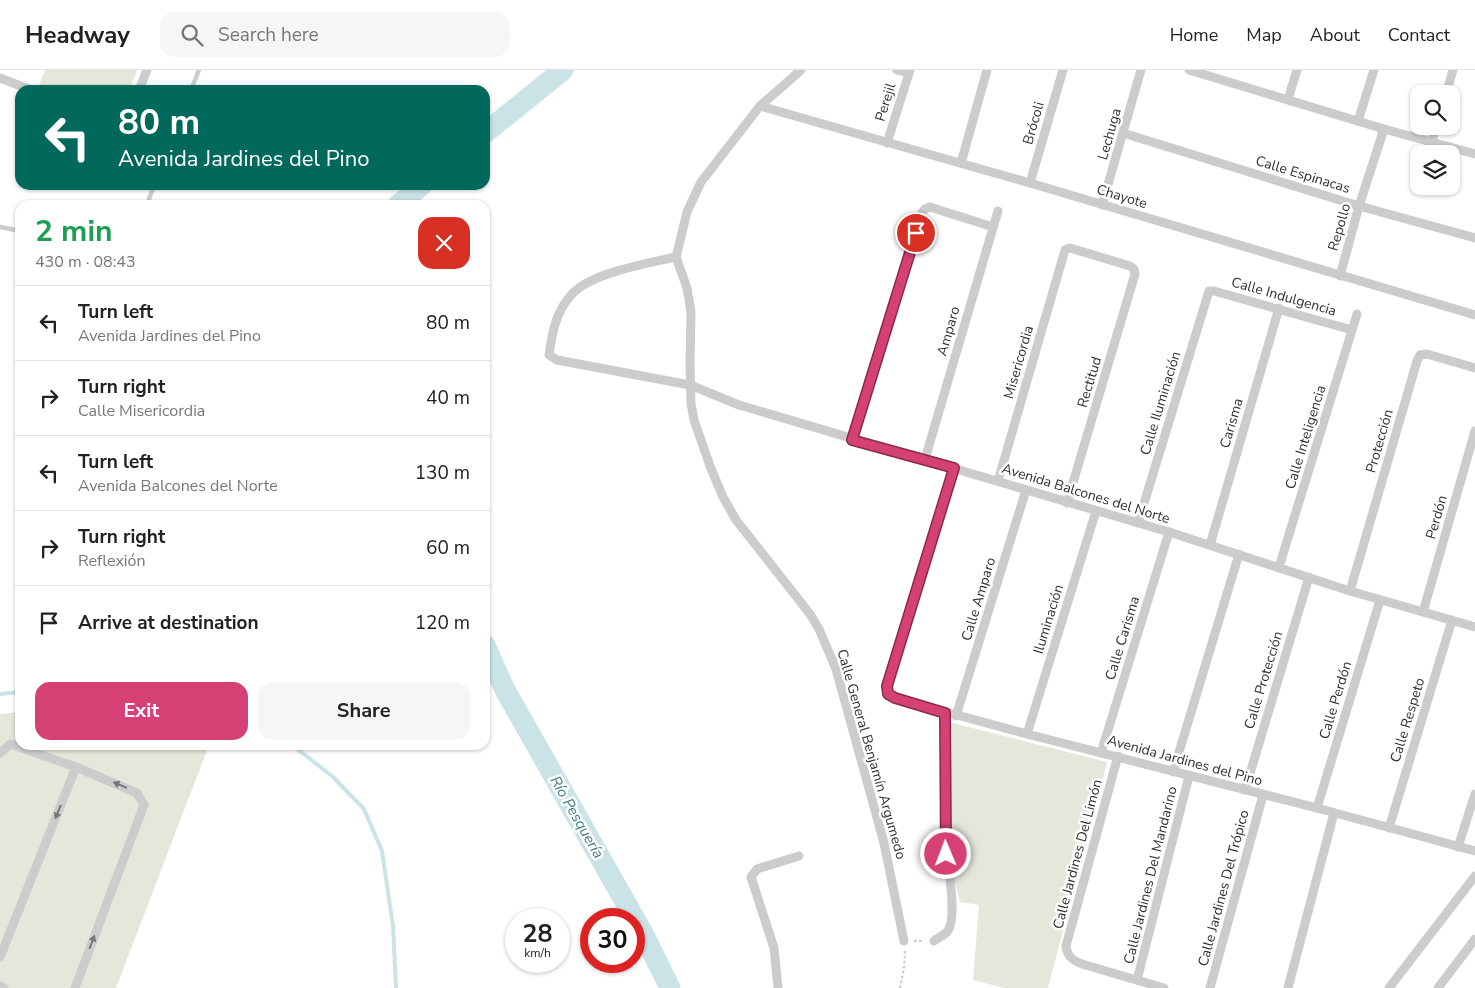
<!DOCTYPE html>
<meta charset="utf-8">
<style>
body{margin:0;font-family:"Nunito Sans",sans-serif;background:#f6f6f6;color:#222;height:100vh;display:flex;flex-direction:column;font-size:19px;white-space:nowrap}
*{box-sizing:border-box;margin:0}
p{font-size:16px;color:#767676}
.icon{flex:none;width:28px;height:28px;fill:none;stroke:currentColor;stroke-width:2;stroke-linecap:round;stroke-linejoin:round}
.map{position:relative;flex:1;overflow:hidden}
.drawer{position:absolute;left:15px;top:130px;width:475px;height:550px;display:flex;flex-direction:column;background:#fff;border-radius:15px;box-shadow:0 1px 4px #0004}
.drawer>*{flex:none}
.top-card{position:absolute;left:15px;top:15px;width:475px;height:105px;border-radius:15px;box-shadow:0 1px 4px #0004;background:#00695c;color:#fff;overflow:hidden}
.tools{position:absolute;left:1410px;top:15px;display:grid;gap:10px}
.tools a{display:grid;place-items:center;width:50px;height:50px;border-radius:10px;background:#fff;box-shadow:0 1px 4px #0004;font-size:25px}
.speed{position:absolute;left:505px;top:838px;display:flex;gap:10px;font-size:25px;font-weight:700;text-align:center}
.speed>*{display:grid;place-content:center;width:65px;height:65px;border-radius:50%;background:#fff;box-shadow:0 1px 4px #0004;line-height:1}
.speed small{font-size:12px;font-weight:400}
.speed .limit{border:8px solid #d22;background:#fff;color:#111}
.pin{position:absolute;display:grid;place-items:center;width:42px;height:42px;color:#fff;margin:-21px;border:2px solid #fff;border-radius:50%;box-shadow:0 1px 5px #0007}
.me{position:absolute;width:55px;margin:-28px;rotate:359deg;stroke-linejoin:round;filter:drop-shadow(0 0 4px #0008)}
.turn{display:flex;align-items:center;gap:18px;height:105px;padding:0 20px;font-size:22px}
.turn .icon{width:65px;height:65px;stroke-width:2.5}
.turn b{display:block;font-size:35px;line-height:42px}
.round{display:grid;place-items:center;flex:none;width:52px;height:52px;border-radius:15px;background:#f6f6f6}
.head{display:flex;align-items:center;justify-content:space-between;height:85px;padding:0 20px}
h1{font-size:30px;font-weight:700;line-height:38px;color:#1e9e55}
.action{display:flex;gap:10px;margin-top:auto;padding:10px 20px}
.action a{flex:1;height:58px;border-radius:15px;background:#d54174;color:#fff;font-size:20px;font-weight:700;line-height:58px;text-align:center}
.action a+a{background:#f6f6f6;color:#222}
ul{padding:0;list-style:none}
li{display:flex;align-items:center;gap:15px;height:75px;padding:0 20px;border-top:1px solid #e0e0e0}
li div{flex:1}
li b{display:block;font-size:19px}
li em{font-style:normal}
header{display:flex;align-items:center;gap:30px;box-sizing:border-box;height:70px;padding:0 25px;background:#fff;border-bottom:1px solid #e0e0e0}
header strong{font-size:24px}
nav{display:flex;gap:28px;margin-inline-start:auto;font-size:18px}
.search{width:350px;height:45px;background:#f6f6f6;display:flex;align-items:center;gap:12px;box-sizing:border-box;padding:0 18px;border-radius:15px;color:#767676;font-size:19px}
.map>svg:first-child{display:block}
.green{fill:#e5e7db}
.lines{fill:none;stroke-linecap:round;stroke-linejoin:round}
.stream{stroke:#c9e3e6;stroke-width:4}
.river{stroke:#c9e3e6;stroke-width:21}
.path{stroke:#c6c6c6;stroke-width:2;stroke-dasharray:2.5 2.5;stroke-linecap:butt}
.service{stroke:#ccc;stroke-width:4.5}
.minor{stroke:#ccc;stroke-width:9}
.oneway{fill:#767676}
.route-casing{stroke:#8a2a4b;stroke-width:12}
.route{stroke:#d54174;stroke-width:9}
.labels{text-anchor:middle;stroke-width:5;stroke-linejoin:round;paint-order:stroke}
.street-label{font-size:14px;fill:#2f2f2f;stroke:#fff}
.water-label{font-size:15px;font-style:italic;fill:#417b83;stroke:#fff}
</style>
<header>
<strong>Headway</strong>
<div class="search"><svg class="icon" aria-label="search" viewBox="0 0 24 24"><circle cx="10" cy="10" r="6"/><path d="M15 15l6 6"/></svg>Search here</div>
<nav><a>Home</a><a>Map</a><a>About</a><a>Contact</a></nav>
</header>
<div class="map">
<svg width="1475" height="918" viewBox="0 0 1475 918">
<rect width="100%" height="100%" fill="#fff"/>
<!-- green -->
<g class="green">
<path d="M 45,0 L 137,0 L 129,20 L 52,20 L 39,15 Z"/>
<path d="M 20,642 L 20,675 L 209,675 L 116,918 L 0,918 L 0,644 Z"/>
<path d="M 949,652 L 1107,692 L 1048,918 L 1004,918 L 973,910 L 979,835 L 960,832 L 949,788 Z"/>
</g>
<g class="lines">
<!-- stream -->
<g class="stream">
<path d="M 0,624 L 20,622"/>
<path d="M 292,675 L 332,706 L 364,739 L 382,781 L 393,856 L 396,918"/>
</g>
<!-- river -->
<g class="river">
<path d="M 485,63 L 563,0"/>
<path d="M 398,135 L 422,115"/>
<path d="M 485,575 L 505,620 L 644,865 L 670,918"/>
</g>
<!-- path -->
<g class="path">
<path d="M 914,871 L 924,871"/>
<path d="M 900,918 L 904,898 L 905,881"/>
</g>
<!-- service -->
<g class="service">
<path d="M 191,20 L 199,0"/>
<path d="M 147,135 L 154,115"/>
<path d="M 0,157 L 20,161"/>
</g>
<!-- minor -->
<g class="minor">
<path d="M 897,0 L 909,3"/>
<path d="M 1189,0 L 1384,59 L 1475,84"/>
<path d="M 0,8 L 31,20"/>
<path d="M 139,20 L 147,0"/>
<path d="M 1446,24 L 1453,0"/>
<path d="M 1288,29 L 1297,0"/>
<path d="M 760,36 L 1030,113 L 1475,245"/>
<path d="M 1358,51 L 1374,0"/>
<path d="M 1123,63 L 1359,136 L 1475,168"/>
<path d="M 1432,71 L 1436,56"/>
<path d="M 887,73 L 910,0"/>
<path d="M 961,93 L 987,0"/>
<path d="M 1030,113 L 1063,0"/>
<path d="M 1102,135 L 1141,0"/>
<path d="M 676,187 C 648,193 591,203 572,224 C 556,241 552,263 549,285 L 557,290 L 690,315 L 739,335 L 1169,462 L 1350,521 L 1475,557"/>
<path d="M 676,187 L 687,218 L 691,242 L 690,292 L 691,334 L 694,350 L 710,396 L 723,427 L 736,450 L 810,544 L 819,559 L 836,599 L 884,773 L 904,871"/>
<path d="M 676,187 L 687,142 L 701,112 L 760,36 L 801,0"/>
<path d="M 1340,206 L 1359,136 L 1384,59"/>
<path d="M 852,370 L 921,144 L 925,139 L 930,137 L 993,157"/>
<path d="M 925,389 L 998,141"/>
<path d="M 953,398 L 887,616 L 888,624 L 895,628 L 1027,664 L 1317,738 L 1475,781"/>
<path d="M 998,411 L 1065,180 L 1070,178 L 1130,196 L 1134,199 L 1135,204 L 1067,433"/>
<path d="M 1138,453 L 1209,221 L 1214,221 L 1352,260"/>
<path d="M 1210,475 L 1279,238"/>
<path d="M 1279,497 L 1357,244"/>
<path d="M 1350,521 L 1417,291 L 1420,285 L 1427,284 L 1475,298"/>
<path d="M 1423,542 L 1475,361"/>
<path d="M 956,646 L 1026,420"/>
<path d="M 1027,664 L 1096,441"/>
<path d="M 0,683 L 10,674 L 76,697 L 137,723 L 144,735 L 75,918"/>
<path d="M 1101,683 L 1169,462"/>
<path d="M 1118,686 L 1066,876 C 1067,886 1072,890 1082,894 L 1164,918"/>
<path d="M 1173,702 L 1239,484"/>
<path d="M 1245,720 L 1309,507"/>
<path d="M 1317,738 L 1380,530"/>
<path d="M 1389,758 L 1452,550"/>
<path d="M 1458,777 L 1475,724"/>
<path d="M 934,871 C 938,868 944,865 947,862 C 959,848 946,786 945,767 L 945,643"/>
<path d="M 0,887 L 76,697"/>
<path d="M 1137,910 L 1189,706"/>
<path d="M 0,916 L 4,918"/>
<path d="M 778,918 L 774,878 L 751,807 L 757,799 L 799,786"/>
<path d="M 1210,918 L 1263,725"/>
<path d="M 1288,918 L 1334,743"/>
<path d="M 1389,918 L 1475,806"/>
<path d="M 1438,918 L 1475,869"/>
</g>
</g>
<!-- one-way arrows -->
<defs><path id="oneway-solid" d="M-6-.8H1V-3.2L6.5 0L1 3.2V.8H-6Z" transform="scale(1.25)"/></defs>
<g class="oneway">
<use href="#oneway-solid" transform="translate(120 715) rotate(-157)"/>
<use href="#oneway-solid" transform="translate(58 742) rotate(112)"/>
<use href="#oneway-solid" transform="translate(92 872) rotate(-69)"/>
</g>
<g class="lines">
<!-- route casing -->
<g class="route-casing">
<path id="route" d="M 916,163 L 852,370 L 954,398 L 887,616 L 888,624 L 895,628 L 945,643 L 946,784"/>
</g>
<!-- route -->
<use href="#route" class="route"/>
</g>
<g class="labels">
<!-- street labels -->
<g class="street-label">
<text transform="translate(885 32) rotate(-73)" y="5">Perejil</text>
<text transform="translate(1033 53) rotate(-74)" y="5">Brócoli</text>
<text transform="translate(1109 64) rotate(-74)" y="5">Lechuga</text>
<text transform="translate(1303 104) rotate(17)" y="5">Calle Espinacas</text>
<text transform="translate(1122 126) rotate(17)" y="5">Chayote</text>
<text transform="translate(1339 157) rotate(-74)" y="5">Repollo</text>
<text transform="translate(1284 226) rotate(16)" y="5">Calle Indulgencia</text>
<text transform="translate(948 261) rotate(-74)" y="5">Amparo</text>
<text transform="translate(1018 292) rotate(-74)" y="5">Misericordia</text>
<text transform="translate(1089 312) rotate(-73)" y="5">Rectitud</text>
<text transform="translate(1160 333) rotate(-73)" y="5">Calle Iluminación</text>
<text transform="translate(1231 353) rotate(-74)" y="5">Carisma</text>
<text transform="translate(1305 367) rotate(-73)" y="5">Calle Inteligencia</text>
<text transform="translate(1379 371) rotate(-74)" y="5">Protección</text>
<text transform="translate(1086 423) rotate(17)" y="5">Avenida Balcones del Norte</text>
<text transform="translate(1436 447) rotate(-74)" y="5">Perdón</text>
<text transform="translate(978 529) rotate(-73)" y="5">Calle Amparo</text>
<text transform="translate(1048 549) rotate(-73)" y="5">Iluminación</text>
<text transform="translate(1122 568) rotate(-73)" y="5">Calle Carisma</text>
<text transform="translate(1263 610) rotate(-73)" y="5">Calle Protección</text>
<text transform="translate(1335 630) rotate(-73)" y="5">Calle Perdón</text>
<text transform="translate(1407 650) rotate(-73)" y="5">Calle Respeto</text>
<text transform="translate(872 684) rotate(74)" y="5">Calle General Benjamín Argumedo</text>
<text transform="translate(1185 690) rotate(15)" y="5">Avenida Jardines del Pino</text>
<text transform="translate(1077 784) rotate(-75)" y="5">Calle Jardines Del Limón</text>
<text transform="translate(1150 805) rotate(-76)" y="5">Calle Jardines Del Mandarino</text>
<text transform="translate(1223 818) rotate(-75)" y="5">Calle Jardines Del Trópico</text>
</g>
<!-- water labels -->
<g class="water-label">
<text transform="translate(577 747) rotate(60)" y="5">Río Pesquería</text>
</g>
</g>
</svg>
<div class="tools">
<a><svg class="icon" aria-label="search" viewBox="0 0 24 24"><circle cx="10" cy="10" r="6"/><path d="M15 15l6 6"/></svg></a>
<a><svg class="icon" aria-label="layers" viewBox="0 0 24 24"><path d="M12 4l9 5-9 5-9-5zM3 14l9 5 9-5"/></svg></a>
</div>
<div class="speed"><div>28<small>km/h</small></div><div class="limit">30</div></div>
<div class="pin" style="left:916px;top:163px;background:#d93025"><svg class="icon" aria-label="arrive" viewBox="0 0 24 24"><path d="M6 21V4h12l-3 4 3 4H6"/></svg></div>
<svg class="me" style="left:946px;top:784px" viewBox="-20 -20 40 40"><circle r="17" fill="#d54174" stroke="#fff" stroke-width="3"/><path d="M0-11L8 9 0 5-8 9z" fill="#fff"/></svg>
<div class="top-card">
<div class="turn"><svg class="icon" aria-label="left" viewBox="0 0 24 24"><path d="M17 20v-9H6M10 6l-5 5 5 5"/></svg><div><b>80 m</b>Avenida Jardines del Pino</div></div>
</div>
<section class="drawer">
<div class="head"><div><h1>2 min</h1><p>430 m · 08:43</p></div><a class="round" style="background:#d93025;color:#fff"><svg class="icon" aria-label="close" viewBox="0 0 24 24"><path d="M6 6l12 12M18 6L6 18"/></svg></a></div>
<ul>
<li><svg class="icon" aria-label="left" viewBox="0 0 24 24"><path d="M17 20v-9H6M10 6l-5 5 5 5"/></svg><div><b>Turn left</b><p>Avenida Jardines del Pino</p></div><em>80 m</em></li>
<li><svg class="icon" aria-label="right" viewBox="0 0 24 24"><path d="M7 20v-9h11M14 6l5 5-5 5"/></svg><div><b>Turn right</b><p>Calle Misericordia</p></div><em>40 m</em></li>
<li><svg class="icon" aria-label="left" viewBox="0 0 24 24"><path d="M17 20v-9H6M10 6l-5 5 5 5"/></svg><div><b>Turn left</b><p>Avenida Balcones del Norte</p></div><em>130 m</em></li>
<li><svg class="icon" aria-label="right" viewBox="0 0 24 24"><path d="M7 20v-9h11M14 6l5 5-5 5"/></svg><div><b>Turn right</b><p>Reflexión</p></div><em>60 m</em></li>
<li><svg class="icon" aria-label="arrive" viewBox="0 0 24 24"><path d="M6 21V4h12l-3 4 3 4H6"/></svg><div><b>Arrive at destination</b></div><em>120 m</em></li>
</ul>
<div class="action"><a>Exit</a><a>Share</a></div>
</section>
</div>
